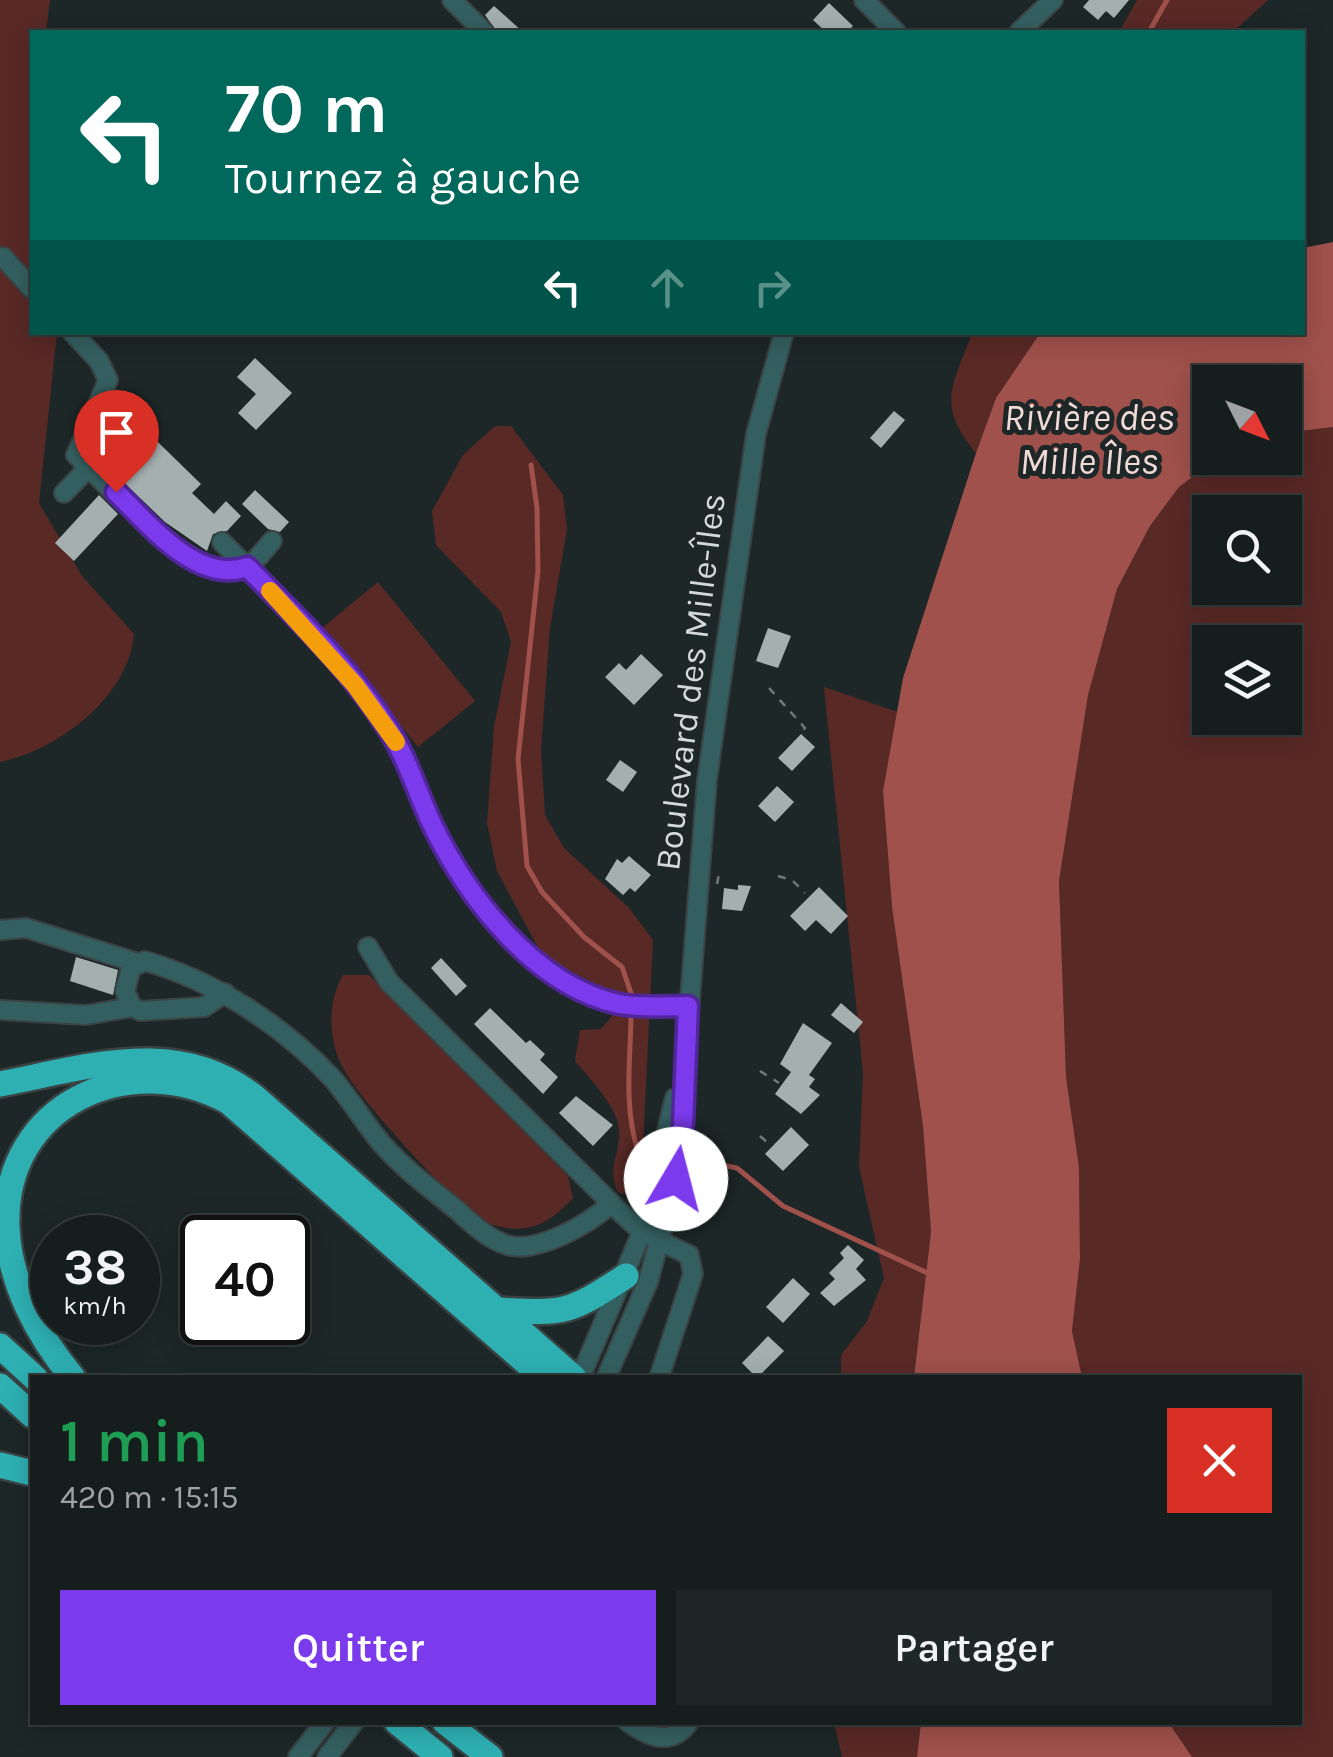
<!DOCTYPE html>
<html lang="fr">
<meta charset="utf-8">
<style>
body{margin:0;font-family:Karla,sans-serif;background:#1f2626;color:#f1f3f6;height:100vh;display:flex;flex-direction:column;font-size:38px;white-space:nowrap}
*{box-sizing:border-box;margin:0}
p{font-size:32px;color:#9ea2a4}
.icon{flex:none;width:55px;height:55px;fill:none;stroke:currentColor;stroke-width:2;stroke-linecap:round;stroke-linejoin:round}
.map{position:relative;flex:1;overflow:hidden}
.sheet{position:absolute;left:30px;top:1375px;width:1272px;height:350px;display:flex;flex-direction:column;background:#161d1d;border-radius:0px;box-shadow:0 5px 25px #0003,0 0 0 2px #353b3b}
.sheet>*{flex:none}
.banner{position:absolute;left:30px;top:30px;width:1275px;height:305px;border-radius:0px;box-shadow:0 5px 25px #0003,0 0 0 2px #353b3b;background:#00695c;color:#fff;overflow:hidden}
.needle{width:65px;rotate:132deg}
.controls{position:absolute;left:1192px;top:365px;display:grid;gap:20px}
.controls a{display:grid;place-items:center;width:110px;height:110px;border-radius:0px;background:#161d1d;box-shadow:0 5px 25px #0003,0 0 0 2px #353b3b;font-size:50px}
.speed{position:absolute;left:30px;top:1215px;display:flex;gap:20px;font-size:50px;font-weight:700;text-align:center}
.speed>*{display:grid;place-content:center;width:130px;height:130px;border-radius:50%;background:#161d1d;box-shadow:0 5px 25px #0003,0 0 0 2px #353b3b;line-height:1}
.speed small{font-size:25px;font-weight:400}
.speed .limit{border:5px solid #111;border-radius:15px;background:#fff;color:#111}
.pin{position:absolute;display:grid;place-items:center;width:85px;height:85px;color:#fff;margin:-102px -42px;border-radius:50% 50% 50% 0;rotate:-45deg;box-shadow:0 0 10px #0007}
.pin .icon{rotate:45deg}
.me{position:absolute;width:110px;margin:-55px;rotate:8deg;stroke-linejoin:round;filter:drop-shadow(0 0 8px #0008)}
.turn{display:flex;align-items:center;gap:35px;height:210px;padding:0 30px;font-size:45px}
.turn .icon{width:130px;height:130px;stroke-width:2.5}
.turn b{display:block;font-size:70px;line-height:85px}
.lanes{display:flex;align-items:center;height:95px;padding:0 30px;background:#0003;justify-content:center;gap:50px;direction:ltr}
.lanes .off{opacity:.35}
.round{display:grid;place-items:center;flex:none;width:105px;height:105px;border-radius:0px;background:#1f2626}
.head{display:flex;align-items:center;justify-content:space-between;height:170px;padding:0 30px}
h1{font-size:60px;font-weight:600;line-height:75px;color:#1e9e55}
.primary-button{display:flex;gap:20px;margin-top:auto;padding:20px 30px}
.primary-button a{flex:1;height:115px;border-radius:0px;background:#7c3aed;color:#fff;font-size:40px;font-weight:600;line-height:115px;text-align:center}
.primary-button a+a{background:#1f2626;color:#f1f3f6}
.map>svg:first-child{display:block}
.green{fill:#592926;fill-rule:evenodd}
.water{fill:#a0514b}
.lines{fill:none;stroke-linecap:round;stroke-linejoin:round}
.stream{stroke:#a0514b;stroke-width:5}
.building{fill:#a4afb0}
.minor-casing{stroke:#3a4444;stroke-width:22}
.highway-casing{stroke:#3a4444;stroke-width:30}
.path{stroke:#707878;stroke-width:2.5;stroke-dasharray:8 8;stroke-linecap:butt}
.minor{stroke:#345f60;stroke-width:18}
.highway{stroke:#2eb0b3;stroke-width:25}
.route-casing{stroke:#51269a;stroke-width:25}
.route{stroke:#7c3aed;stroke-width:18}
.slow{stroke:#f59e0b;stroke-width:18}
.labels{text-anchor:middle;stroke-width:10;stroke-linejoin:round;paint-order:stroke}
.street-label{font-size:35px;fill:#d4dada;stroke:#1d2727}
.water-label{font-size:38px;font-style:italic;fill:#f1d9d6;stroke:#1d2727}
</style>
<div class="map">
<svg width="1333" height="1757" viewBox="0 0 1333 1757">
<rect width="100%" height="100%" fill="#1d2727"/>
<!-- green -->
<g class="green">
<path d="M 0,0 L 50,0 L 46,32 L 32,32 L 32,332 L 57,333 L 39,503 L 82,576 L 134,634 C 129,696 59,750 0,762 Z"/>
<path d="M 1137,0 L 1268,0 L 1233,32 L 1119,32 Z"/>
<path d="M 972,333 L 1040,333 L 996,398 L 976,453 C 936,404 952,388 972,333 Z"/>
<path d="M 495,426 L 511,426 L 563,495 L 567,529 L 550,628 L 541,750 L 545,815 L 564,848 L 629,908 L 653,940 L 642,1166 L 630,1196 L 618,1192 C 606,1168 621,1154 619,1129 C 617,1106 589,1078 575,1061 L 580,1030 L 601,1029 L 612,1016 L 609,991 L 543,957 L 497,871 L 487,823 L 494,727 L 511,642 L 501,612 L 436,545 L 432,511 L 463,455 Z"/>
<path d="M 1333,427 L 1333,1757 L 1192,1757 L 1169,1723 L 1300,1722 L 1300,1378 L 1082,1377 L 1072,1331 L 1080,1259 L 1079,1167 L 1066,1077 L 1059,881 L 1088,694 L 1117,589 L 1150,526 L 1179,487 L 1218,458 L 1285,458 L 1285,433 ZM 1210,512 L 1285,512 L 1285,588 L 1210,588 ZM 1210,642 L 1285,642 L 1285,718 L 1210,718 Z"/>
<path d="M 378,582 L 475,701 L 418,747 L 322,628 Z"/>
<path d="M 824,687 L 898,712 L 883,791 L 892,907 L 923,1126 L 931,1232 L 914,1377 L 841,1377 L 841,1355 L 867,1321 L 884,1278 L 859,1167 L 863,1073 Z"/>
<path d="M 343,975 L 369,975 L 568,1176 L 573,1198 C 554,1218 537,1232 507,1228 C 499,1227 485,1223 478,1218 C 450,1198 361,1101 344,1070 C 328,1043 327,1001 343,975 Z"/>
<path d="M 834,1723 L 921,1723 L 917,1757 L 842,1757 Z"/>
</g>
<!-- water -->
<g class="water">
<path d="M 1333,242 L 1333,427 L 1285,433 L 1285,382 L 1210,382 L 1210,458 L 1218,458 L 1179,487 L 1150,526 L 1117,589 L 1088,695 L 1059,881 L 1066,1077 L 1079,1167 L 1080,1259 L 1072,1331 L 1082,1377 L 914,1377 L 931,1232 L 923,1126 L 892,907 L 883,791 L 903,678 L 976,453 L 996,398 L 1040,333 L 1302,332 L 1303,248 Z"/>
<path d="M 921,1722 L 1169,1723 L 1192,1757 L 917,1757 Z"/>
</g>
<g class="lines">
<!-- stream -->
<g class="stream">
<path d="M 1149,32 L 1167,0"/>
<path d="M 531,465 L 537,508 L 538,571 L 518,759 L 527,866 L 542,892 L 584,937 L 622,967 L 632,996"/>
<path d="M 631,1019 C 630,1063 624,1109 638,1151 L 646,1154"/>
<path d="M 701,1161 L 737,1168 L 783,1206 L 934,1276"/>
</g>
</g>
<!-- building -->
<g class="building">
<path d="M 1089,0 L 1129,0 L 1114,18 L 1106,11 L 1098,20 L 1083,7 Z"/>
<path d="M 829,3 L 853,26 L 847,32 L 826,32 L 813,20 Z"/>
<path d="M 494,6 L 523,32 L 497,32 L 485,15 Z"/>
<path d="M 255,358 L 292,393 L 256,430 L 238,413 L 256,394 L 237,377 Z"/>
<path d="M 894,411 L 905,420 L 881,448 L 870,438 Z"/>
<path d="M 128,413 L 201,484 L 192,493 L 214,514 L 226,501 L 241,516 L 227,531 L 213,534 L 207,551 L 165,522 L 91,451 Z"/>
<path d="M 255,490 L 289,522 L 280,532 L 268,529 L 242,504 Z"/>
<path d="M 99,495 L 118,514 L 74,561 L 55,543 Z"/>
<path d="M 768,628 L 791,636 L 778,668 L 756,661 Z"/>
<path d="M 641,654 L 663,675 L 634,705 L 605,677 L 619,663 L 626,670 Z"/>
<path d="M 801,734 L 815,747 L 792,771 L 778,758 Z"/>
<path d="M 620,760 L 637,772 L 623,792 L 606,780 Z"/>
<path d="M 777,786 L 794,802 L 775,822 L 758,806 Z"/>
<path d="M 629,856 L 651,875 L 635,892 L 630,888 L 623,895 L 605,879 L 617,859 L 622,863 Z"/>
<path d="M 738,885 L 751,886 L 742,911 L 722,909 L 724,888 L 738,890 Z"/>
<path d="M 819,887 L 848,916 L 831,934 L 816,920 L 805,931 L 790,916 Z"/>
<path d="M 76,957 L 118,970 L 113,995 L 70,981 Z"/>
<path d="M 441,958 L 467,986 L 456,996 L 431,968 Z"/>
<path d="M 841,1003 L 863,1022 L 854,1033 L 831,1015 Z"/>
<path d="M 490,1008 L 526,1043 L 530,1040 L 545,1054 L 540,1060 L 558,1077 L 543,1094 L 474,1024 Z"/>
<path d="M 803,1023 L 832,1043 L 809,1075 L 815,1079 L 809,1087 L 820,1095 L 801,1114 L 775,1094 L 791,1072 L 780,1064 Z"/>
<path d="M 576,1096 L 613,1125 L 593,1146 L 559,1113 Z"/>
<path d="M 791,1127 L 809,1145 L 783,1171 L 765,1154 Z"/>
<path d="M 848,1245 L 864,1260 L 856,1269 L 866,1280 L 834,1306 L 820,1293 L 835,1279 L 829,1273 L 844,1258 L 840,1253 Z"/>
<path d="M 793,1278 L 810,1294 L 783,1323 L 766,1307 Z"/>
<path d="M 768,1336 L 784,1351 L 757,1378 L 742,1363 Z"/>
</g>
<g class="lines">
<!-- minor casing -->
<g class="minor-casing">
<g id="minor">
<path d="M 452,0 L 484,32"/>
<path d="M 864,0 L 896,32"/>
<path d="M 1019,32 L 1053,0"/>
<path d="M 3,257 L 32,289"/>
<path d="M 72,332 L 99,361 L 108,380 L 76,455 C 106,483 199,590 245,568 C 255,563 264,550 272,541"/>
<path d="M 64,493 L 89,467"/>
<path d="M 222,542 C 278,599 339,656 384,723 C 406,754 417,791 433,825 C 468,898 536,987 619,1004 C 641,1008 665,1006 687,1006"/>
<path d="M 0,930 L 26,928 L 138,963"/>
<path d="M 368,947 L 389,982 L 616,1208 L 642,1232 L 689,1255 L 693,1274 L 659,1378"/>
<path d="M 225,993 L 204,1007 L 141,1011 L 132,1007 L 125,991 L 131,968 L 145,961 C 214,981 281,1024 331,1077 C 350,1098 364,1123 382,1144 C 404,1169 431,1189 457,1210 C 471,1223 488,1239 507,1245 C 538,1254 588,1224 611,1204"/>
<path d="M 0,1010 L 86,1015 L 132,1007"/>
<path d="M 580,1378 L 642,1232 L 675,1098"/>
<path d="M 606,1378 L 648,1282 L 676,1179 L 707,780 L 756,434 L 784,332"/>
<path d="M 628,1722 C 649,1737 671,1747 689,1722"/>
<path d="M 298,1757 L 325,1722"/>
<path d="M 327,1757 L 354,1722"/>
</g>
</g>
<!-- highway casing -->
<g class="highway-casing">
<g id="highway">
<path d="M 0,1084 C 89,1067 181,1035 258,1100 L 574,1378"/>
<path d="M 498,1310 C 566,1314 569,1313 626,1276"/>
<path d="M 0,1346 L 35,1378"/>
<path d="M 73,1378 C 38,1336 9,1282 7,1226 C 3,1104 130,1047 229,1102 L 544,1378"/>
<path d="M 0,1386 L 32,1415"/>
<path d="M 0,1465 L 32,1473"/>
<path d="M 397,1722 L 440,1757"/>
<path d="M 445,1722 L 490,1757"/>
</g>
</g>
<!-- path -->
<g class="path">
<path d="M 769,688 L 805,728 L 801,733"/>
<path d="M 778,876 L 792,880 L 805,893"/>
<path d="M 717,884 L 719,874"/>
<path d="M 760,1071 L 779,1083"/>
<path d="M 760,1136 L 768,1143"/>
</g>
<!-- minor -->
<use href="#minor" class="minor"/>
<!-- highway -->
<use href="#highway" class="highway"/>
</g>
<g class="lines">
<!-- route casing -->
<g class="route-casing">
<path id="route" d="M 116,492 C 147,522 197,585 247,567 C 296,617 350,668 387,727 C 407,757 417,792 432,824 C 467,897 535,986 619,1004 C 641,1008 665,1006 688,1006 L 683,1124 L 676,1179"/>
</g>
<!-- route -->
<use href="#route" class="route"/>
<!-- slow -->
<path class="slow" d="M 270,591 L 355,685 L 396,742"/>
</g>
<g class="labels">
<!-- street labels -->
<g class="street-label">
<text transform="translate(690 682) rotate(-83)" y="12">Boulevard des Mille-Îles</text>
</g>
<!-- water labels -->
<g class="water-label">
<text x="1089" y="430">Rivière des<tspan x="1089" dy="44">Mille Îles</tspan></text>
</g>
</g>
</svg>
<div class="controls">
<a><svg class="needle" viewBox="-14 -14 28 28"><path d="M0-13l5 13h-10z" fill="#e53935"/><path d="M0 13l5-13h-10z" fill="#9ea2a4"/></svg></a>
<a><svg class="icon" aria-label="search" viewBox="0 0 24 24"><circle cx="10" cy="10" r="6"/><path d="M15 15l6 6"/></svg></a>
<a><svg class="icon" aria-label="layers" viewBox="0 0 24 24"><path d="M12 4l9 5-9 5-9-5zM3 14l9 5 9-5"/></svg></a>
</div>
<div class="speed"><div>38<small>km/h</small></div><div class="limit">40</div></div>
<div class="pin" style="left:116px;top:492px;background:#d93025"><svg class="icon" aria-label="arrive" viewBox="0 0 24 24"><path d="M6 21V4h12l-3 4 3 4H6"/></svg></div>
<svg class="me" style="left:676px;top:1179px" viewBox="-20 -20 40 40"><circle r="19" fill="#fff"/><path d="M0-13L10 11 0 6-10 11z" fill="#7c3aed"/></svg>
<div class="banner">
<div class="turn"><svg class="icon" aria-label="left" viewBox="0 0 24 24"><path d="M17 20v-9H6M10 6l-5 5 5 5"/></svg><div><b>70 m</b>Tournez à gauche</div></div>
<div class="lanes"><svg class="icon" aria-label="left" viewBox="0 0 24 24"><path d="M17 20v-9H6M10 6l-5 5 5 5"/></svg><svg class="icon off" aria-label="ahead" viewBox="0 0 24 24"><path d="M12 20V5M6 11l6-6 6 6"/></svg><svg class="icon off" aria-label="right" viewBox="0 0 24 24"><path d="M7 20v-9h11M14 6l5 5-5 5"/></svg></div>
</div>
<section class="sheet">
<div class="head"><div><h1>1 min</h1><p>420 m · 15:15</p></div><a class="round" style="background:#d93025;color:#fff"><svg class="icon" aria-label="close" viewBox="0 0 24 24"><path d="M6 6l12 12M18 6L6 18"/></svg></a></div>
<div class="primary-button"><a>Quitter</a><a>Partager</a></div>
</section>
</div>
